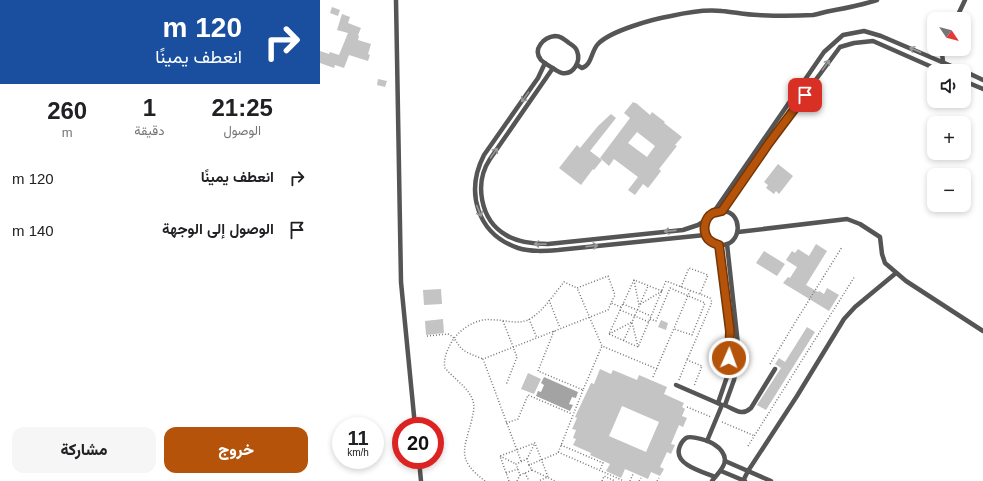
<!DOCTYPE html>
<html lang="ar">
<meta charset="utf-8">
<style>
body{margin:0;font-family:Helvetica,Vazirmatn,sans-serif;background:#f6f6f6;color:#202124;direction:rtl;height:100vh;display:flex;flex-direction:column;font-size:15px;white-space:nowrap}
*{box-sizing:border-box;margin:0}
p{font-size:13px;color:#757577}
.icon{flex:none;width:22px;height:22px;fill:none;stroke:currentColor;stroke-width:2;stroke-linecap:round;stroke-linejoin:round}
.map{position:relative;flex:1;overflow:hidden;direction:ltr}
.panel{display:flex;flex-direction:column;background:#fff;width:320px}
.panel>*{flex:none}
.banner{background:#1a4fa0;color:#fff;overflow:hidden}
.needle{width:26px;rotate:125deg}
.controls{position:absolute;left:607px;top:12px;display:grid;gap:8px}
.controls a{display:grid;place-items:center;width:44px;height:44px;border-radius:8px;background:#fff;box-shadow:0 2px 6px #0003;font-size:20px}
.speed{position:absolute;left:12px;top:417px;display:flex;gap:8px;font-size:20px;font-weight:700;text-align:center}
.speed>*{display:grid;place-content:center;width:52px;height:52px;border-radius:50%;background:#fff;box-shadow:0 2px 6px #0003;line-height:1}
.speed small{font-size:10px;font-weight:400}
.speed .limit{border:6px solid #d22;background:#fff;color:#111}
.pin{position:absolute;display:grid;place-items:center;width:34px;height:34px;color:#fff;margin:-17px;border-radius:8px;box-shadow:0 2px 6px #0006}
.me{position:absolute;width:44px;margin:-22px;rotate:2deg;stroke-linejoin:round;filter:drop-shadow(0 0 3px #0008)}
.turn{display:flex;align-items:center;gap:14px;height:84px;padding:0 12px;font-size:18px}
.turn .icon{width:52px;height:52px;stroke-width:2.5}
.turn b{display:block;font-size:28px;line-height:34px}
.eta{display:flex;justify-content:space-evenly;align-items:center;height:68px;text-align:center}
.eta b{font-size:24px;font-weight:800;line-height:28px}
.cta{display:flex;gap:8px;margin-top:auto;padding:8px 12px}
.cta a{flex:1;height:46px;border-radius:12px;background:#b45309;color:#fff;font-size:16px;font-weight:800;line-height:46px;text-align:center}
.cta a+a{background:#f6f6f6;color:#202124}
ul{padding:0;list-style:none}
li{display:flex;align-items:center;gap:12px;height:52px;padding:0 12px}
li div{flex:1}
li b{display:block;font-size:15px}
li em{font-style:normal}
main{display:flex;flex:1;min-height:0}
.map>svg:first-child{display:block}
.water{fill:#a3a3a3}
.building{fill:#c4c4c4;fill-rule:evenodd}
.lines{fill:none;stroke-linecap:round;stroke-linejoin:round}
.path{stroke:#777;stroke-width:1.5;stroke-dasharray:1 2;stroke-linecap:butt}
.service{stroke:#555;stroke-width:4.5}
.oneway{stroke:#999}
.route-casing{stroke:#753606;stroke-width:10}
.route{stroke:#b45309;stroke-width:7}
</style>
<main>
<div class="map">
<svg width="663" height="481" viewBox="0 0 663 481">
<rect width="100%" height="100%" fill="#fff"/>
<!-- water -->
<path class="water" d="M 224,377 L 258,392 L 256,398 L 252,397 L 249,404 L 253,405 L 250,411 L 216,396 L 218,391 L 221,392 L 224,385 L 221,383 Z"/>
<!-- building -->
<g class="building">
<path d="M 12,7 L 20,10 L 18,16 L 10,13 Z"/>
<path d="M 22,14 L 30,17 L 28,23 L 41,28 L 38,35 L 39,36 L 38,40 L 51,44 L 48,54 L 50,55 L 48,61 L 29,55 L 24,68 L 15,65 L 14,68 L 0,63 L 0,51 L 9,54 L 10,52 L 19,55 L 28,33 L 17,30 Z"/>
<path d="M 58,79 L 67,81 L 65,87 L 57,85 Z"/>
<path d="M 313,102 L 315,103 L 316,103 L 330,115 L 332,112 L 345,122 L 344,123 L 362,137 L 355,145 L 357,146 L 339,169 L 341,171 L 335,179 L 328,188 L 323,184 L 315,195 L 308,190 L 318,177 L 294,159 L 289,166 L 280,158 L 310,118 L 304,113 ZM 317,132 L 335,146 L 327,157 L 308,143 Z"/>
<path d="M 291,114 L 296,118 L 270,151 L 282,160 L 274,170 L 273,169 L 261,185 L 239,168 L 257,145 L 260,148 L 278,126 Z"/>
<path d="M 458,164 L 473,176 L 459,194 L 456,191 L 454,194 L 446,188 L 448,185 L 444,182 Z"/>
<path d="M 496,244 L 507,251 L 486,285 L 498,292 L 499,291 L 504,294 L 507,288 L 519,295 L 509,311 L 463,283 L 468,277 L 470,278 L 477,267 L 466,260 L 472,251 L 475,253 L 478,249 L 489,256 Z"/>
<path d="M 444,251 L 465,264 L 457,276 L 436,263 Z"/>
<path d="M 121,289 L 122,304 L 104,305 L 103,290 Z"/>
<path d="M 123,319 L 124,333 L 106,335 L 105,321 Z"/>
<path d="M 341,320 L 348,323 L 346,330 L 338,327 Z"/>
<path d="M 487,327 L 495,332 L 446,410 L 437,405 L 461,368 L 455,364 L 459,358 L 465,362 Z"/>
<path d="M 280,369 L 291,374 L 293,370 L 317,380 L 319,375 L 347,387 L 344,394 L 364,403 L 362,407 L 365,409 L 362,416 L 367,418 L 363,427 L 359,425 L 351,444 L 355,445 L 351,454 L 347,452 L 340,467 L 344,469 L 340,476 L 331,472 L 328,479 L 305,469 L 301,478 L 286,471 L 290,464 L 270,455 L 271,453 L 253,445 L 256,439 L 253,438 L 256,430 L 252,429 L 257,418 L 255,417 L 271,383 L 274,384 ZM 302,406 L 339,422 L 326,452 L 289,436 Z"/>
<path d="M 208,373 L 221,379 L 214,394 L 201,389 Z"/>
</g>
<g class="lines">
<!-- path -->
<g class="path">
<path d="M 314,280 L 319,305 L 342,291"/>
<path d="M 361,287 L 369,268 L 388,275 L 380,294"/>
<path d="M 342,291 L 314,280 L 289,334 L 318,347 L 346,281 L 390,298 L 392,302 L 367,360"/>
<path d="M 229,300 L 240,328"/>
<path d="M 303,304 L 331,316"/>
<path d="M 301,307 L 291,303 L 295,295 L 288,276 L 257,288 L 282,346 L 337,369"/>
<path d="M 300,310 L 329,322"/>
<path d="M 209,319 L 217,338"/>
<path d="M 330,319 L 336,321 L 350,288 L 385,303 L 372,335 L 354,329"/>
<path d="M 183,321 L 197,357 L 186,385"/>
<path d="M 234,331 L 218,371 L 263,390 L 282,346"/>
<path d="M 289,334 L 312,322 L 304,340"/>
<path d="M 107,336 L 128,334 C 135,337 137,344 142,349 C 148,354 156,356 163,359"/>
<path d="M 318,347 L 312,322 L 328,286"/>
<path d="M 450,364 L 476,321 L 522,247"/>
<path d="M 333,377 L 370,291"/>
<path d="M 359,380 L 367,360 L 382,366 L 374,386"/>
<path d="M 367,407 L 391,417"/>
<path d="M 402,422 L 435,436"/>
<path d="M 186,423 L 198,419 L 208,395 L 252,414"/>
<path d="M 241,445 L 283,463 L 280,470"/>
<path d="M 428,446 L 535,276"/>
<path d="M 238,452 L 304,481"/>
<path d="M 180,456 L 196,464"/>
<path d="M 207,459 L 215,443"/>
<path d="M 201,461 L 163,359 L 288,310 L 291,303"/>
<path d="M 209,465 L 212,470 L 200,475 L 196,464 L 207,459 L 209,465 L 238,453 L 263,390"/>
<path d="M 212,470 L 235,481"/>
<path d="M 186,473 L 198,469"/>
<path d="M 205,473 L 209,481"/>
<path d="M 165,481 C 136,459 144,450 152,419 C 153,413 155,407 153,401 C 150,389 133,378 125,368 C 123,359 127,351 131,343 C 137,332 151,322 163,320 C 168,319 173,320 178,320 C 188,321 198,324 208,320 C 222,313 234,294 244,282 L 257,288"/>
<path d="M 189,481 L 180,456 L 215,443 L 228,477 L 218,481"/>
<path d="M 197,481 L 200,475"/>
<path d="M 282,481 L 284,476 L 295,481"/>
<path d="M 310,481 L 313,474"/>
<path d="M 319,481 L 321,478"/>
<path d="M 337,481 L 339,478"/>
</g>
<!-- service -->
<g class="service">
<path d="M 76,0 L 81,282 L 95,426"/>
<path d="M 636,19 L 645,0"/>
<path d="M 235,36 C 241,36 244,39 249,43 C 252,45 256,47 257,51 C 261,61 254,75 242,73 C 238,72 234,69 231,67 C 228,65 224,63 221,60 C 212,49 224,37 235,36 Z"/>
<path d="M 623,49 L 622,53 L 623,62"/>
<path d="M 225,63 L 218,78 L 164,155 C 145,192 157,234 198,248 C 211,252 225,251 238,250 L 385,235"/>
<path d="M 257,65 L 262,68 C 272,65 271,51 278,44 C 290,31 333,19 351,16 C 368,12 385,9 402,11 C 414,12 426,15 438,15 C 456,16 475,16 493,15 C 499,14 504,12 510,11 C 526,8 542,5 557,0"/>
<path d="M 233,68 L 170,159 C 154,183 160,220 186,235 C 199,243 214,244 228,244 L 363,230 L 378,225 L 386,220"/>
<path d="M 644,71 L 663,80"/>
<path d="M 644,81 L 663,89"/>
<path d="M 403,211 L 449,143 L 520,47 L 534,43 L 553,41 L 621,71"/>
<path d="M 393,213 C 396,212 400,211 403,211 C 424,212 422,247 400,245 C 396,245 391,243 389,240 C 381,231 385,219 393,213 L 504,52 L 523,35 L 544,31 L 561,36 L 643,71"/>
<path d="M 418,232 L 527,219 L 540,224 L 560,237 L 562,254 L 565,263 L 586,281 L 663,331"/>
<path d="M 356,385 L 402,405 L 387,441"/>
<path d="M 398,403 L 409,371 L 410,331 L 399,245"/>
<path d="M 404,405 C 415,409 421,417 431,408 L 455,369"/>
<path d="M 405,405 L 414,380 L 419,354 L 407,244"/>
<path d="M 99,460 L 101,481"/>
<path d="M 405,461 L 451,481"/>
<path d="M 401,471 L 425,481"/>
<path d="M 392,481 C 396,475 405,468 405,460 C 405,454 400,448 395,445 C 390,441 371,435 366,438 C 362,441 360,445 359,449 C 355,465 383,472 395,477"/>
<path d="M 423,481 L 428,471 L 477,396 L 524,319 L 535,307 L 576,273"/>
</g>
</g>
<!-- one-way arrows -->
<defs><path id="oneway-shaft" d="M-6 0H5M1.5-3L5.5 0L1.5 3" fill="none" stroke-width="1.6" stroke-linecap="round" stroke-linejoin="round"/></defs>
<g class="oneway">
<use href="#oneway-shaft" transform="translate(595 50) rotate(-157)"/>
<use href="#oneway-shaft" transform="translate(506 65) rotate(-54)"/>
<use href="#oneway-shaft" transform="translate(205 97) rotate(125)"/>
<use href="#oneway-shaft" transform="translate(174 153) rotate(-55)"/>
<use href="#oneway-shaft" transform="translate(159 211) rotate(68)"/>
<use href="#oneway-shaft" transform="translate(350 231) rotate(174)"/>
<use href="#oneway-shaft" transform="translate(220 244) rotate(-179)"/>
<use href="#oneway-shaft" transform="translate(272 246) rotate(-6)"/>
</g>
<g class="lines">
<!-- route casing -->
<g class="route-casing">
<path id="route" d="M 409,358 L 410,331 L 399,245 C 395,244 391,242 388,239 C 382,231 384,218 393,213 C 396,212 399,212 402,211 L 449,143 L 485,95"/>
</g>
<!-- route -->
<use href="#route" class="route"/>
</g>
</svg>
<div class="controls">
<a><svg class="needle" viewBox="-14 -14 28 28"><path d="M0-13l5 13h-10z" fill="#e53935"/><path d="M0 13l5-13h-10z" fill="#757577"/></svg></a>
<a><svg class="icon" aria-label="sound" viewBox="0 0 24 24"><path d="M4 9h4l5-4v14l-5-4H4zM17 9q2 3 0 6"/></svg></a>
<a>+</a>
<a>−</a>
</div>
<div class="speed"><div>11<small>km/h</small></div><div class="limit">20</div></div>
<div class="pin" style="left:485px;top:95px;background:#d93025"><svg class="icon" aria-label="arrive" viewBox="0 0 24 24"><path d="M6 21V4h12l-3 4 3 4H6"/></svg></div>
<svg class="me" style="left:409px;top:358px" viewBox="-20 -20 40 40"><circle r="17" fill="#b45309" stroke="#fff" stroke-width="3"/><path d="M0-11L8 9 0 5-8 9z" fill="#fff"/></svg>
</div>
<section class="panel">
<div class="banner">
<div class="turn"><svg class="icon" aria-label="right" viewBox="0 0 24 24"><path d="M7 20v-9h11M14 6l5 5-5 5"/></svg><div><b>120 m</b>انعطف يمينًا</div></div>
</div>
<div class="eta">
<div><b>21:25</b><p>الوصول</p></div>
<div><b>1</b><p>دقيقة</p></div>
<div><b>260</b><p>m</p></div>
</div>
<ul>
<li><svg class="icon" aria-label="right" viewBox="0 0 24 24"><path d="M7 20v-9h11M14 6l5 5-5 5"/></svg><div><b>انعطف يمينًا</b></div><em>120 m</em></li>
<li><svg class="icon" aria-label="arrive" viewBox="0 0 24 24"><path d="M6 21V4h12l-3 4 3 4H6"/></svg><div><b>الوصول إلى الوجهة</b></div><em>140 m</em></li>
</ul>
<div class="cta"><a>خروج</a><a>مشاركة</a></div>
</section>
</main>
